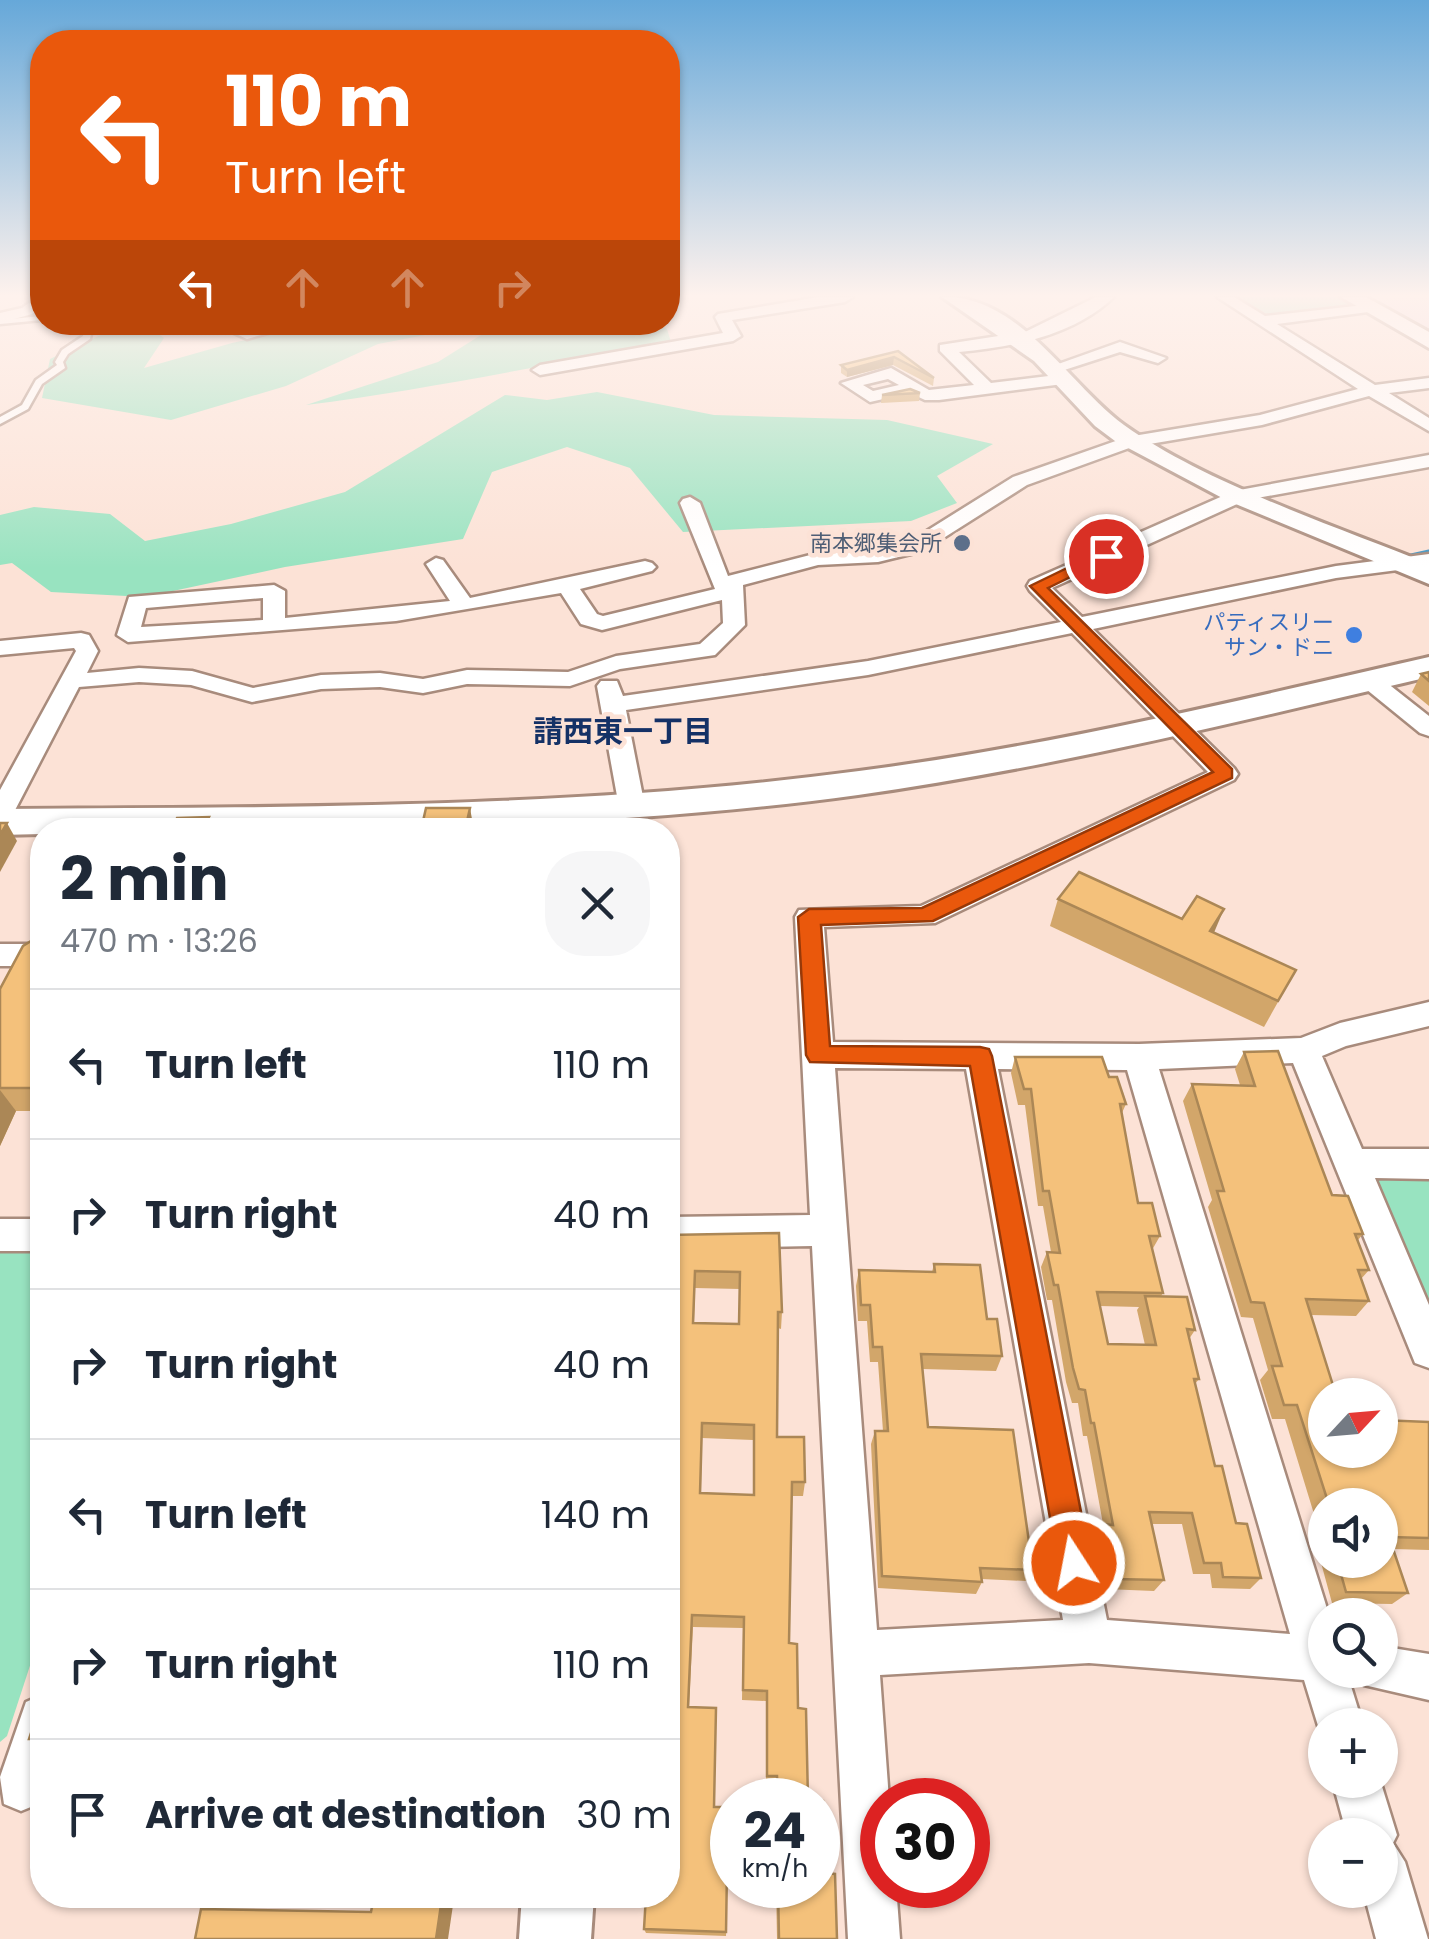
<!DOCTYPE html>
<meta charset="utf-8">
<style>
body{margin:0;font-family:Poppins,"Noto Sans JP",sans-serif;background:#f6f6f7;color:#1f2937;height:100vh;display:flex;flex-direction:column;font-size:38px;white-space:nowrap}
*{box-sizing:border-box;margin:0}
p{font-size:32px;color:#747a83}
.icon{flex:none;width:55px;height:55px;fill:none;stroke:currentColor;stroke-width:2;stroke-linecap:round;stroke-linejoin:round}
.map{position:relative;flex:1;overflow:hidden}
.details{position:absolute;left:30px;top:818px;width:650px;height:1090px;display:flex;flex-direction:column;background:#fff;border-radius:40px;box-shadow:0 2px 8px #0004}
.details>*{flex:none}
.guide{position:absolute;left:30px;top:30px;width:650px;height:305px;border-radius:40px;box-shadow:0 2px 8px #0004;background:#ea580c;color:#fff;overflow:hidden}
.needle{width:65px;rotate:64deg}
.fabs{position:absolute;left:1308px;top:1378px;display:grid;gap:20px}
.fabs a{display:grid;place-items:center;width:90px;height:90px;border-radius:50%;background:#fff;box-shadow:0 2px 8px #0004;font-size:50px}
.speed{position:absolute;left:710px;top:1778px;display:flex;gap:20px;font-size:50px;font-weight:700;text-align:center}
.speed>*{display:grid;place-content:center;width:130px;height:130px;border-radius:50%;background:#fff;box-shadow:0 2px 8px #0004;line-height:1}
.speed small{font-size:25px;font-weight:400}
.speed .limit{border:15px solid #d22;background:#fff;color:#111}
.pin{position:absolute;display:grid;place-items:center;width:85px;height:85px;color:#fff;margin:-42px;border:5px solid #fff;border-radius:50%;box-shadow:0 2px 10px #0007}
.me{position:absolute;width:110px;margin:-55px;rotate:349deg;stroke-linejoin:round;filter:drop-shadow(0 0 8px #0008)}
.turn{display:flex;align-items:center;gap:35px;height:210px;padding:0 30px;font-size:45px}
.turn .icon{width:130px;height:130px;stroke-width:2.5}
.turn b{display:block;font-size:70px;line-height:85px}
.lanes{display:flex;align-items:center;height:95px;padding:0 30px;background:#0003;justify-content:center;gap:50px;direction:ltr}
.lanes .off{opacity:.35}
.round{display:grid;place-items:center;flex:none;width:105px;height:105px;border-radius:40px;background:#f6f6f7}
.overview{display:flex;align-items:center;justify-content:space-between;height:170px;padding:0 30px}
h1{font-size:60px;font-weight:700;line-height:75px}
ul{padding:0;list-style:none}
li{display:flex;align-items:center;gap:30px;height:150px;padding:0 30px;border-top:2px solid #e0e1e3}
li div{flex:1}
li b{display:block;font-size:38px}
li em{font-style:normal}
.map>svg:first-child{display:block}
.education{fill:#eed7e3}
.green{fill:#98e3c0}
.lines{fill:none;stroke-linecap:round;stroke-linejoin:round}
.stream{stroke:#4396c3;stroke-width:5}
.lane-casing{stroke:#a88b7c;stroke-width:5}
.street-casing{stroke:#a88b7c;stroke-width:5}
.secondary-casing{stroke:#a88b7c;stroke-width:6}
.lane{fill:#fff;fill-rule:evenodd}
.street{fill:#fff;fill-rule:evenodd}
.secondary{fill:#fff;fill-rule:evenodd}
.wall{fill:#d2a66a;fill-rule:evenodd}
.shaded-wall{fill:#ab8756}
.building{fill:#f4c17b;stroke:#ab8756;stroke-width:2.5;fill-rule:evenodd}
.route{fill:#ea580c;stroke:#983908;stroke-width:2.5}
.service-dot{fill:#5c6f8a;stroke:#fce2d6;stroke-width:4}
.shop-dot{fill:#3f7fe0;stroke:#fce2d6;stroke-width:4}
.labels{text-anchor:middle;stroke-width:9;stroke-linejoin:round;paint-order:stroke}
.far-service-label{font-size:22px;fill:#4e5e75;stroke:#fce2d6;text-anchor:end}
.far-shop-label{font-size:22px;fill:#366cbe;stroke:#fce2d6;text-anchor:end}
.neighbourhood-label{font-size:30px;font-weight:bold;fill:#143166;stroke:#fce2d6}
</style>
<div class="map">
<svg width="1429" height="1939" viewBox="0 0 1429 1939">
<rect width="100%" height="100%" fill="#fce2d6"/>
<!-- education -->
<path class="education" d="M 1404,297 L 1429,297 L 1429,333 L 1374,302 Z"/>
<!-- green -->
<g class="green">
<path d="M 1234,297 L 1338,297 L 1352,305 L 1273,317 Z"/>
<path d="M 518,322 L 656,323 L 667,329 L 671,342 C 549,364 429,389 306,405 L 438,362 L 481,335 Z"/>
<path d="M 142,323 L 175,323 L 157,333 L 164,338 L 144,368 L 232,343 L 325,323 L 488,323 L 378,344 L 286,386 L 171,420 L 42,398 L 50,359 L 107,332 Z"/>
<path d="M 597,392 L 714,415 L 887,420 L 993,444 L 937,476 L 957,503 L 911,521 L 683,532 L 630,468 L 567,447 L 492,472 L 463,539 L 285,567 L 145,597 L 51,592 L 12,563 L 0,565 L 0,515 L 34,507 L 110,514 L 145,541 L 231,524 L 345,492 L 505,395 L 547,400 Z"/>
<path d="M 1351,1163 L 1429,1166 L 1429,1350 Z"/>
<path d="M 0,1251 L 42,1251 L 42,1629 L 7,1736 L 0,1742 Z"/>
</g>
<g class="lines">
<!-- stream -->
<path class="stream" d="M 1402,558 L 1429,552"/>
<!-- lane casing -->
<g class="lane-casing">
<g id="lane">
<path d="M 42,316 L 42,320 L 0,324 L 0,320 Z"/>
<path d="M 74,322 L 89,324 L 113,322 L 92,328 L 90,339 L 68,354 L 63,362 L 65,368 L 42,384 L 28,409 L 0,424 L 0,417 L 22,405 L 36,380 L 57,365 L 55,362 L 62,350 L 83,336 L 84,328 Z"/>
</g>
</g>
<!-- street casing -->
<g class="street-casing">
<g id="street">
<path d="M 37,297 L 42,297 L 42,307 L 32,314 L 0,323 L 0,313 L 22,308 Z"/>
<path d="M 819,297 L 853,297 L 845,302 L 732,320 L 741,336 L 733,341 L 540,375 L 532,370 L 540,365 L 723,333 L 715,317 L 718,314 Z"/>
<path d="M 1096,297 L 1114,297 C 1073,336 1013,347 959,352 L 991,383 L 1065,374 L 1073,379 L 1071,383 L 939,400 L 925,400 L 910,393 L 870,402 L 841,383 L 891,368 L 929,390 L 974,385 L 940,351 L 940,345 L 1025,332 ZM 888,379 L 899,385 L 873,391 L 863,385 Z"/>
<path d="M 1217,297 L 1234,297 L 1265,316 L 1373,304 L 1373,310 L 1368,312 L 1277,324 L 1375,385 L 1429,378 L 1429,388 L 1389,393 L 1429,418 L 1429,431 L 1369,396 L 1262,425 L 1132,447 L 1027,485 L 923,551 L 878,562 L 818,565 L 743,585 L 745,625 L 715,655 L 620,669 L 570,686 L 467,684 L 423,693 L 380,687 L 321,689 L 252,702 L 191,685 L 139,682 L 79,687 L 13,814 L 9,820 L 0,823 L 0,790 L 76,651 L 74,648 L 0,655 L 0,641 L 81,633 L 89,635 L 98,651 L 87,673 L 139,668 L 192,671 L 253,688 L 321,675 L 380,673 L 423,679 L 467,670 L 568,672 L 616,656 L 700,644 L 723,623 L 722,600 L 602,630 L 581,624 L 561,593 L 396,621 L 128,642 L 117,635 L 129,597 L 274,585 L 285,591 L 285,618 L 450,601 L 426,564 L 436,558 L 443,560 L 470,598 L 645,561 L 652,563 L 656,567 L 652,571 L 580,589 L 597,614 L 603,616 L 715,589 L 680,503 L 683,499 L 690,497 L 700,503 L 728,576 L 818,553 L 878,550 L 909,542 L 1013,477 L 1127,437 L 1260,415 L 1358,389 ZM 263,598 L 263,620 L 141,627 L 146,608 Z"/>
<path d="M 210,322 L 232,322 L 248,329 L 277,322 L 307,322 L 247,339 Z"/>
<path d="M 1120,342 L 1166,358 L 1158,363 L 1120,352 L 1055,373 L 1047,368 Z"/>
<path d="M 1429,455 L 1429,467 L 1246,500 L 1052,588 L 1082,617 L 1336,566 L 1429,554 L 1429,566 L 1336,578 L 1093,629 L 1234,768 L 1238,774 L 1234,780 L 935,923 L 824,927 L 833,1042 L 1139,1044 L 1301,1038 L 1340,1023 L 1429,1002 L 1429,1026 L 1346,1046 L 1322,1056 L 1362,1149 L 1429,1149 L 1429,1179 L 1375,1178 L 1429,1305 L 1429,1368 L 1415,1363 L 1293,1063 L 1159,1069 L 1329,1615 L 1325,1615 L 1325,1670 L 1346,1670 L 1363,1725 L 1325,1725 L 1323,1742 L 1304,1680 L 1089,1663 L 880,1675 L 889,1800 L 882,1800 L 882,1885 L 896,1885 L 900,1939 L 848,1939 L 812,1246 L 668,1249 L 668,1217 L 810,1215 L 795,917 L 799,910 L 921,906 L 1208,772 L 1072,633 L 868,675 L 626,710 L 645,807 L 632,816 L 619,807 L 597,686 L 601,681 L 617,681 L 623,696 L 868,661 L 1061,622 L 1030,591 L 1027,586 L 1030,581 L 1234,491 ZM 835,1068 L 966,1069 L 1063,1620 L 877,1630 ZM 998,1069 L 1127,1070 L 1290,1634 L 1107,1620 Z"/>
<path d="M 1369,673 L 1377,675 L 1429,716 L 1429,736 L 1420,733 L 1361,685 L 1357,680 L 1361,675 Z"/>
<rect x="0" y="944" width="42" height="22"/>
<rect x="0" y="1219" width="42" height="32"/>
<path d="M 1380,1646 L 1429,1654 L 1429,1700 L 1364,1685 L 1358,1670 L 1380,1670 Z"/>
<path d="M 42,1695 L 42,1793 L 38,1804 L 21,1811 L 4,1804 L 0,1777 L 26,1702 Z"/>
<path d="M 1332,1780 L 1380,1780 L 1397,1835 L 1393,1843 L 1405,1862 L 1428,1939 L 1376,1939 L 1363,1890 L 1380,1890 L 1380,1835 L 1347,1835 Z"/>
</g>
</g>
<!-- secondary casing -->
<g class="secondary-casing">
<g id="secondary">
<path d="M 942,297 C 1019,294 1069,385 1124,425 C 1205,483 1335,526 1429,564 L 1429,584 L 1226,500 L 1115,441 L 1095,426 L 1034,361 Z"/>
<path d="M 1341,297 L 1366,297 L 1429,332 L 1429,348 Z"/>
<path d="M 1429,657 L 1429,677 C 1240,721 1051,768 858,795 C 588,832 315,830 42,830 L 42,834 L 0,835 L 0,809 C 286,807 575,809 859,771 C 1051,746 1240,700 1429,657 Z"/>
<path d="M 522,1895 L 594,1895 L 591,1939 L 519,1939 Z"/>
</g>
</g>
<!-- lane -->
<use href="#lane" class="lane"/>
<!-- street -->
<use href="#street" class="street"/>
<!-- secondary -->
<use href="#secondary" class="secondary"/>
</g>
<!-- wall -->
<g class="wall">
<path d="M 898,351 L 934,378 L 933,386 L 893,365 L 847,377 L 841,373 L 841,365 Z"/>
<path d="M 920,393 L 919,401 L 881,403 L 882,395 Z"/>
<path d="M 1429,672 L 1429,706 L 1412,692 L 1421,674 Z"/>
<path d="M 1058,899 L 1214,933 L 1296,970 L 1264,1027 L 1050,926 Z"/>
<path d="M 42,941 L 42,1111 L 16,1111 L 0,1146 L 0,989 Z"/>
<path d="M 1244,1052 L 1332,1195 L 1363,1234 L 1358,1240 L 1369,1270 L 1361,1279 L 1369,1301 L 1356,1316 L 1311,1315 L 1325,1450 L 1429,1422 L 1429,1550 L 1393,1549 L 1408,1593 L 1392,1604 L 1332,1603 L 1320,1559 L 1325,1554 L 1325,1560 L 1380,1560 L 1380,1505 L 1325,1505 L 1325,1550 L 1285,1419 L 1272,1419 L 1260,1380 L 1268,1370 L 1253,1318 L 1241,1317 L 1208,1207 L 1212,1200 L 1183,1101 L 1192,1084 L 1240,1085 L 1235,1069 Z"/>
<path d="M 1015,1057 L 1109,1077 L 1126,1104 L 1121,1115 L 1138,1203 L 1160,1236 L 1152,1250 L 1163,1293 L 1161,1296 L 1195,1330 L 1189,1339 L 1199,1379 L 1195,1384 L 1215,1466 L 1236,1523 L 1261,1578 L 1250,1589 L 1212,1588 L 1210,1574 L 1193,1574 L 1182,1524 L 1152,1524 L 1164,1580 L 1154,1591 L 1105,1589 L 1094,1536 L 1103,1524 L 1087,1436 L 1083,1436 L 1078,1403 L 1072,1403 L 1066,1382 L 1052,1300 L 1047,1300 L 1041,1267 L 1047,1252 L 1051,1252 L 1043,1206 L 1038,1206 L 1025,1105 L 1018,1105 L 1011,1073 ZM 1100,1306 L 1139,1307 L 1137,1310 L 1145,1345 L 1108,1344 Z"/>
<path d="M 779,1233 L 782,1312 L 781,1329 L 778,1328 L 777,1437 L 805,1482 L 803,1496 L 792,1496 L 789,1643 L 808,1800 L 776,1800 L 776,1784 L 766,1784 L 766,1701 L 742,1700 L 743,1628 L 693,1627 L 689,1707 L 714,1807 L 728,1807 L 726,1936 L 646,1933 L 644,1929 L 668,1895 L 668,1235 ZM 695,1288 L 740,1289 L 739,1324 L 694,1323 ZM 702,1438 L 753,1440 L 753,1495 L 701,1493 Z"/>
<path d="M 934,1264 L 987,1319 L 1002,1356 L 996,1371 L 923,1369 L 928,1427 L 1033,1570 L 1026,1581 L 982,1579 L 982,1582 L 976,1594 L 878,1588 L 871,1444 L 875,1431 L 883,1431 L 878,1362 L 870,1362 L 867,1321 L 858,1321 L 856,1286 L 859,1270 L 932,1272 Z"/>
<path d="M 825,1873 L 837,1939 L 777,1939 L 776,1885 L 818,1885 Z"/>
</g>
<!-- shaded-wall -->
<g class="shaded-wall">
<path d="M 894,357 L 893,365 L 847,377 L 847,370 Z"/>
<path d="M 470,808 L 474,830 L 465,830 Z"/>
<path d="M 7,823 L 17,841 L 0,872 L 0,835 Z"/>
<path d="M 1224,909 L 1213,935 L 1210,931 Z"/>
<path d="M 0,1090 L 16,1111 L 0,1146 Z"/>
<path d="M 442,1898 L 453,1905 L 448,1939 L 436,1939 Z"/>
</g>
<!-- building -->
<g class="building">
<path d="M 898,351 L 934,378 L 894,357 L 847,370 L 841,365 Z"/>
<path d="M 910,389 L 920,393 L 882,395 Z"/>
<path d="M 1429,672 L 1429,681 L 1421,674 Z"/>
<path d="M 426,808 L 470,808 L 465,830 L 421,830 Z"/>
<path d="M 209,817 L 205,825 L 377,825 L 375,830 L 171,830 L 177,818 Z"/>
<path d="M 0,823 L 7,823 L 0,835 Z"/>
<path d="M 73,826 L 109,826 L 107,830 L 71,830 Z"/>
<path d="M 1079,872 L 1182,919 L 1197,896 L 1224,909 L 1210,931 L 1296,970 L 1278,1001 L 1058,899 Z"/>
<path d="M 31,941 L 42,941 L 42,1088 L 0,1088 L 0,989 L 23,946 Z"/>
<path d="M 1278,1051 L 1332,1195 L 1348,1196 L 1363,1234 L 1355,1234 L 1369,1270 L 1358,1270 L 1369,1301 L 1306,1299 L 1336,1395 L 1325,1395 L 1325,1450 L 1380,1450 L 1380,1420 L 1429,1422 L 1429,1538 L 1389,1537 L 1408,1593 L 1346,1592 L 1337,1560 L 1380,1560 L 1380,1505 L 1329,1505 L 1297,1405 L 1284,1405 L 1272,1366 L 1282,1366 L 1264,1303 L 1251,1302 L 1217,1191 L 1224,1191 L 1192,1084 L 1255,1086 L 1244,1052 Z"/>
<path d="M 1015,1057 L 1102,1057 L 1109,1077 L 1117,1077 L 1126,1104 L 1120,1104 L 1138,1203 L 1152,1203 L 1160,1236 L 1149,1236 L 1163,1293 L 1097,1292 L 1108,1344 L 1156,1345 L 1145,1296 L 1187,1297 L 1195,1330 L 1187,1329 L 1199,1379 L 1194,1379 L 1215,1466 L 1222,1466 L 1236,1523 L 1247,1524 L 1261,1578 L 1223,1577 L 1221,1563 L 1204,1563 L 1192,1513 L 1149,1512 L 1164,1580 L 1113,1579 L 1102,1524 L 1113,1525 L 1094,1423 L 1091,1423 L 1085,1390 L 1079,1389 L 1073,1368 L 1058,1285 L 1054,1285 L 1047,1252 L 1060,1253 L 1049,1191 L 1043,1191 L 1031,1089 L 1024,1089 Z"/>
<path d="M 779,1233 L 782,1312 L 778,1312 L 777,1437 L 804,1437 L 805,1482 L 792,1482 L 789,1643 L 797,1644 L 798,1708 L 806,1709 L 808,1800 L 778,1800 L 777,1776 L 767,1776 L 767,1691 L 743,1690 L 744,1617 L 692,1615 L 688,1707 L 716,1708 L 714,1807 L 728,1807 L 726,1932 L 644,1929 L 646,1895 L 668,1895 L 668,1235 ZM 695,1271 L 740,1272 L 739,1324 L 693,1323 ZM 702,1423 L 754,1425 L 754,1495 L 700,1493 Z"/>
<path d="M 934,1264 L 980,1265 L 987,1319 L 997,1319 L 1002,1356 L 921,1354 L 928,1427 L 1013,1430 L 1033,1570 L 980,1568 L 982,1582 L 882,1576 L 875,1431 L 888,1431 L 882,1347 L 873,1347 L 870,1305 L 861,1305 L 859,1270 L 935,1272 Z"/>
<path d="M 42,1700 L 42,1739 L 29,1739 Z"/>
<path d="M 818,1801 L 823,1801 L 825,1873 L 835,1874 L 837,1939 L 779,1939 L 778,1885 L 818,1885 Z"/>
<path d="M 374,1896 L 442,1898 L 436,1939 L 195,1939 L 201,1909 L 371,1912 Z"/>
</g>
<!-- sky -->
<linearGradient id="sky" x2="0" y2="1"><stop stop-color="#66a8d9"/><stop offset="0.52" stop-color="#fef2ed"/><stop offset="1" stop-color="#fef2ed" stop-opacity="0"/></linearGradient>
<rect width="1429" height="568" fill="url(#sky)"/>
<!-- route -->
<path class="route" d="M 1100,552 L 1113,556 L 1048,588 L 1232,769 L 1232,778 L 933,921 L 821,925 L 830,1046 L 980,1047 L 989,1049 L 992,1056 L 1091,1563 L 1086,1574 L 1074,1579 L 1063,1574 L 1058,1563 L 970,1066 L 810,1062 L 806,1055 L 798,917 L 809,909 L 922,908 L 1213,772 L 1030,586 Z"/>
<!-- markers -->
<circle class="service-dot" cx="962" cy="543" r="10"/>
<circle class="shop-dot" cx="1354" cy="635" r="10"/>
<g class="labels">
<!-- far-service labels -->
<g class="far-service-label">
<text x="942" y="551">南本郷集会所</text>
</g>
<!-- far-shop labels -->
<g class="far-shop-label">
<text x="1334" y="630">パティスリー<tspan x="1334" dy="25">サン・ドニ</tspan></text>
</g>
<!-- neighbourhood labels -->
<g class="neighbourhood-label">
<text x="623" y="742">請西東一丁目</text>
</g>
</g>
</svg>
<div class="fabs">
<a><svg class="needle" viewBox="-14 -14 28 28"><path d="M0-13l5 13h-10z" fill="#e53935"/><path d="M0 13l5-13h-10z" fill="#747a83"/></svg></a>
<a><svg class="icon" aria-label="sound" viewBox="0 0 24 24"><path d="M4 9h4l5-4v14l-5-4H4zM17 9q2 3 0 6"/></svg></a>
<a><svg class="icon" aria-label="search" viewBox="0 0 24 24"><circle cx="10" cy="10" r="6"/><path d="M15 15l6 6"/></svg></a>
<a>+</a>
<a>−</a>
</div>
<div class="speed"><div>24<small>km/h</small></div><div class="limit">30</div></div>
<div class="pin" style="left:1106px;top:556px;background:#d93025"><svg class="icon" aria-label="arrive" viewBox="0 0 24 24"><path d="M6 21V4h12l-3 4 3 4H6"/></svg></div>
<svg class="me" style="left:1074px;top:1563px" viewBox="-20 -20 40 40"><circle r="17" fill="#ea580c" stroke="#fff" stroke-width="3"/><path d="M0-11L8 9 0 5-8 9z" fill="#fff"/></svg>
<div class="guide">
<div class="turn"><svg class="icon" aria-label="left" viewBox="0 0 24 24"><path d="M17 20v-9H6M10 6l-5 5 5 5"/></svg><div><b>110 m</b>Turn left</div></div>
<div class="lanes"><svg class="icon" aria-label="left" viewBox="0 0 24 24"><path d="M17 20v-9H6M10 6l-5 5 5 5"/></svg><svg class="icon off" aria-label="ahead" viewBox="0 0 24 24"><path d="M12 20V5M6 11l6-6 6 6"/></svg><svg class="icon off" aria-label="ahead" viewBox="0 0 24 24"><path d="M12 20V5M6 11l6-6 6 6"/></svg><svg class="icon off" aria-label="right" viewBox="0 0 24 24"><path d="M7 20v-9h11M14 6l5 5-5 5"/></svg></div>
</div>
<section class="details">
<div class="overview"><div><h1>2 min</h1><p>470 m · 13:26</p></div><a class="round"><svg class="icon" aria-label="close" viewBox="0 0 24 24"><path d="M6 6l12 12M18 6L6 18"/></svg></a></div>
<ul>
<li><svg class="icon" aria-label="left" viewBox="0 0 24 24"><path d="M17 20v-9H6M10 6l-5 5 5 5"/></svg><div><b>Turn left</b></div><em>110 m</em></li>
<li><svg class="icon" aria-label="right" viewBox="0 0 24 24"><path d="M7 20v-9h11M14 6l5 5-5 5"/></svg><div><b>Turn right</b></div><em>40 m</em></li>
<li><svg class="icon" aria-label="right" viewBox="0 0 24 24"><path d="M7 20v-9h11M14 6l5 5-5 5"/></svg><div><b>Turn right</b></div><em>40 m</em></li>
<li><svg class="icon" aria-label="left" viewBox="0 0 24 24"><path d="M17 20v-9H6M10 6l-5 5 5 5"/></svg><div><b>Turn left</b></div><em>140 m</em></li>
<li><svg class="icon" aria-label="right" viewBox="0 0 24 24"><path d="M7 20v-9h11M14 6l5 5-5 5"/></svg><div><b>Turn right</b></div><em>110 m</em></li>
<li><svg class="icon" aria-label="arrive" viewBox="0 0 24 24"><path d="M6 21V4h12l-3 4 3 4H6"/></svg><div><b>Arrive at destination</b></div><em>30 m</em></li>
</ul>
</section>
</div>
